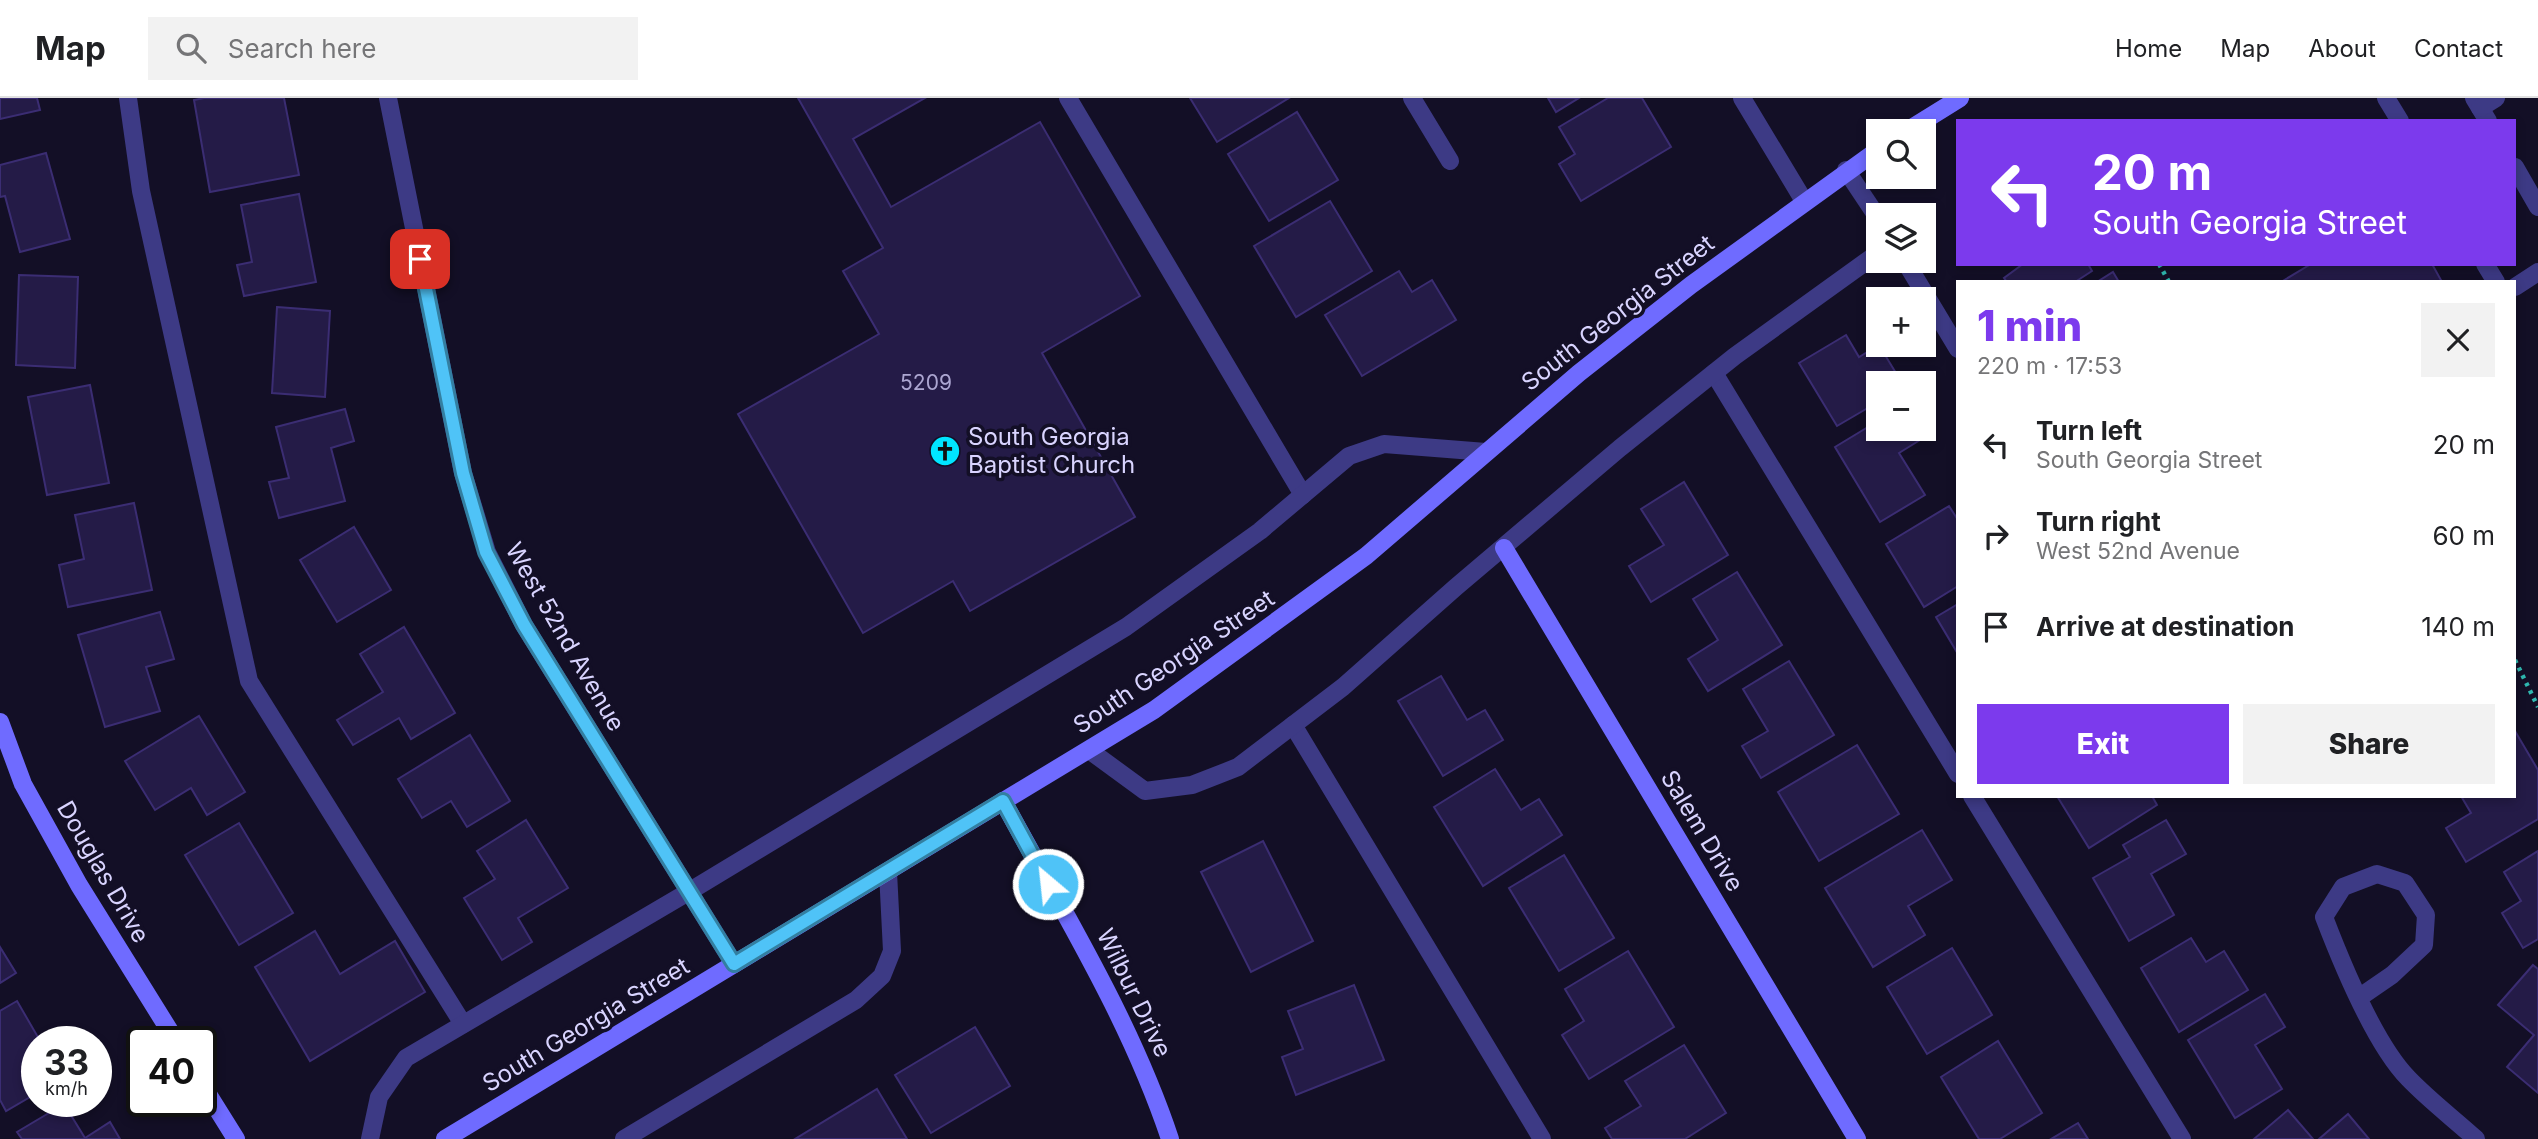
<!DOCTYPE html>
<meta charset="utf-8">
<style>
body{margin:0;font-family:Inter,sans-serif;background:#f2f2f2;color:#202124;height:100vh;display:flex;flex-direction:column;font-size:26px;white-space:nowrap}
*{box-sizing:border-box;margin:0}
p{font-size:23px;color:#757577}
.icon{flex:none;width:38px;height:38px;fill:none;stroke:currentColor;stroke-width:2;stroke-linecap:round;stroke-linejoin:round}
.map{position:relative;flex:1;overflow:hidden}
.side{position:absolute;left:1956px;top:182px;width:560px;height:518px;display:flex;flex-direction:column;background:#fff;border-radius:0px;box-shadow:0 4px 10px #0003}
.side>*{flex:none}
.top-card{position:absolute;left:1956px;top:21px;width:560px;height:147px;border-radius:0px;box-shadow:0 4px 10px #0003;background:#7c3aed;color:#fff;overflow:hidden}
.buttons{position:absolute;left:1866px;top:21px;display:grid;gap:14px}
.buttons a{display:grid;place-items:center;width:70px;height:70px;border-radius:0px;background:#fff;box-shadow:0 4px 10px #0003;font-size:35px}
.speed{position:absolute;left:21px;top:928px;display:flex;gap:14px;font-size:35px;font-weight:700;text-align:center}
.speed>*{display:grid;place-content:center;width:91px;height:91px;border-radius:50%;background:#fff;box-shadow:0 4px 10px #0003;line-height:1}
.speed small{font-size:18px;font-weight:400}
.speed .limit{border:4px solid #111;border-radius:10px;background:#fff;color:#111}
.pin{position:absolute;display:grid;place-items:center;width:60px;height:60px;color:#fff;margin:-30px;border-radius:14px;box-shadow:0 4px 10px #0006}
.me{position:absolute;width:77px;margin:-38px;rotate:332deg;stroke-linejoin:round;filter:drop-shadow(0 0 5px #0008)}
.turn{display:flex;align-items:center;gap:24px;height:147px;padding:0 21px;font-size:32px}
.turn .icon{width:91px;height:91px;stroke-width:2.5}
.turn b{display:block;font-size:49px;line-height:60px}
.round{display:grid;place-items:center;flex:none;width:74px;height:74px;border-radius:0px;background:#f2f2f2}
.headline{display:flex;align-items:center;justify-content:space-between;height:119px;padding:0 21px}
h1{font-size:42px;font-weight:800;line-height:52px;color:#7c3aed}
.action{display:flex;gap:14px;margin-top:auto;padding:14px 21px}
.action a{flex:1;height:80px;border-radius:0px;background:#7c3aed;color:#fff;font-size:28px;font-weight:800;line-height:80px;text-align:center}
.action a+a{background:#f2f2f2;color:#202124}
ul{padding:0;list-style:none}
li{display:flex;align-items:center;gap:21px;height:91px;padding:0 21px}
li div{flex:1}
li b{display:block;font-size:26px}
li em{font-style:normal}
header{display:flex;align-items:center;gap:42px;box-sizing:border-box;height:98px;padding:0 35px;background:#fff;border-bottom:2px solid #e0e0e0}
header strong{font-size:33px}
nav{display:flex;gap:38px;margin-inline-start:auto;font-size:24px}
.search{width:490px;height:63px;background:#f2f2f2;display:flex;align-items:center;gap:18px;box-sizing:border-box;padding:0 24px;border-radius:0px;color:#757577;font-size:26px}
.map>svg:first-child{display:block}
.building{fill:#241b47;stroke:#3b2d73;stroke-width:2}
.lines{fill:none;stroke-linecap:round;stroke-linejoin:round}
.path{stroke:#2fb8b0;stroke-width:4.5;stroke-dasharray:3.5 5;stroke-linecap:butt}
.lane{stroke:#3d3a85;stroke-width:18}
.street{stroke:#3d3a85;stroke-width:18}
.secondary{stroke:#6f6bff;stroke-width:18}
.route-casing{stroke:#337fa1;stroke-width:18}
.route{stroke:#4fc3f7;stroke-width:12}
.labels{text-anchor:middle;stroke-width:7;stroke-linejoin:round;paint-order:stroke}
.number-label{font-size:21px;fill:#aca6d1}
.street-label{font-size:24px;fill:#d9d4ff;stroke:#130f26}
.poi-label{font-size:24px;fill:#d9d4ff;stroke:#130f26;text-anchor:start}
</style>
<header>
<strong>Map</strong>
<div class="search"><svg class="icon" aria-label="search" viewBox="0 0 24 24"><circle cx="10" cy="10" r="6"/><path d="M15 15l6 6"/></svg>Search here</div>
<nav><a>Home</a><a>Map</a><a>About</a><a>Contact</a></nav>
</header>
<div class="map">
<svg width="2538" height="1041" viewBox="0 0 2538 1041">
<rect width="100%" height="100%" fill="#130f26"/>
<!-- building -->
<g class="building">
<path d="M 0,0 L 37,0 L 40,12 L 0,21 Z"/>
<path d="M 204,0 L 284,0 L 299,77 L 210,94 L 194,2 Z"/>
<path d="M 798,0 L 925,0 L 853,41 L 891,109 L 1040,24 L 1140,198 L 1042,255 L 1135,419 L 970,513 L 953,483 L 863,535 L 738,316 L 879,236 L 843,173 L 883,150 Z"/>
<path d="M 1190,0 L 1289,0 L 1217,44 Z"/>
<path d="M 1548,0 L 1579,0 L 1556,14 Z"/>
<path d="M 1608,0 L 1642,0 L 1671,49 L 1581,103 L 1559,66 L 1575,56 L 1559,29 Z"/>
<path d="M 1297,14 L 1338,82 L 1269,123 L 1228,56 Z"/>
<path d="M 46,55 L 70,141 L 20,154 L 5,98 L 0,99 L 0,67 Z"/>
<path d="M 299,96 L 316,184 L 244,198 L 237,167 L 252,164 L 241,107 Z"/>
<path d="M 1330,103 L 1372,173 L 1296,219 L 1254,148 Z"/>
<path d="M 2023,166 L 2088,166 L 2092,173 L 2075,184 L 2007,184 L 2004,180 Z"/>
<path d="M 2311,166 L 2432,166 L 2442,184 L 2281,184 Z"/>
<path d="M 1399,173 L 1412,194 L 1432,182 L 1456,222 L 1362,278 L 1325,217 Z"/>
<path d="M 2113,174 L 2119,184 L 2097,184 Z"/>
<path d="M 19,177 L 78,179 L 75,270 L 16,267 Z"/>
<path d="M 277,209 L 330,213 L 325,299 L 272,295 Z"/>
<path d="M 1846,237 L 1859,259 L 1879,247 L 1902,285 L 1878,285 L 1878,304 L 1837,328 L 1799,265 Z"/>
<path d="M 90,287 L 109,385 L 47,397 L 28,299 Z"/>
<path d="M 345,311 L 354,343 L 331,350 L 345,403 L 279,420 L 269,384 L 289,380 L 276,329 Z"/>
<path d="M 1923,318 L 1933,334 L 1899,355 L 1925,397 L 1880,424 L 1835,349 L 1878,323 L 1878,331 L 1923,331 Z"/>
<path d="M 1684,384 L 1728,457 L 1651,504 L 1629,468 L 1664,447 L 1641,411 Z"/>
<path d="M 134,405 L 152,492 L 68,509 L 59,467 L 84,461 L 75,417 Z"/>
<path d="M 1949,408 L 1958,422 L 1958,488 L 1924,509 L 1886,446 Z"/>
<path d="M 354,429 L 391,492 L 337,524 L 300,462 Z"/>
<path d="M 1737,474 L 1782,547 L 1708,593 L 1688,561 L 1718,542 L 1693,501 Z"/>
<path d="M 1958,506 L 1958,556 L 1936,519 Z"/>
<path d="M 160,514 L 174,561 L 146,569 L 160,613 L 105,629 L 78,537 Z"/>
<path d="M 404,529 L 455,615 L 411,641 L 399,620 L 353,647 L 337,622 L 383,594 L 360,556 Z"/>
<path d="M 1789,563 L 1834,637 L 1761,680 L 1742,648 L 1768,633 L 1743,591 Z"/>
<path d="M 1441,578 L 1467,622 L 1485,612 L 1503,642 L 1443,678 L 1398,603 Z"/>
<path d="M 199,618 L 245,694 L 207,717 L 191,690 L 155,712 L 125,663 Z"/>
<path d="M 2515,633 L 2538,672 L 2538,721 L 2466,764 L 2446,730 L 2471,715 L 2461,698 L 2515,698 Z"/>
<path d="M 470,637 L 510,703 L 467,729 L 451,703 L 422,720 L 398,681 Z"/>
<path d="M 1857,647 L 1899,716 L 1819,763 L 1778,694 Z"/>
<path d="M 1495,671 L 1521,712 L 1539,701 L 1562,737 L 1483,788 L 1434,709 Z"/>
<path d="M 2057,698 L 2152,698 L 2157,707 L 2089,750 Z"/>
<path d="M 526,722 L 568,790 L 518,820 L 532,844 L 502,862 L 464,800 L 495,781 L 477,753 Z"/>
<path d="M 2166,722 L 2186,756 L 2151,776 L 2174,817 L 2129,843 L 2093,780 L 2130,759 L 2123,747 Z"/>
<path d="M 239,725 L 293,815 L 239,847 L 185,757 Z"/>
<path d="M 1922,732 L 1952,782 L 1908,808 L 1925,837 L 1873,869 L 1825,790 Z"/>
<path d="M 1263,743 L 1313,843 L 1251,874 L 1201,774 Z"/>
<path d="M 2538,753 L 2538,841 L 2523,850 L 2502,815 L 2521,803 L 2504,774 Z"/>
<path d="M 1564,757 L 1614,840 L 1559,873 L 1509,790 Z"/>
<path d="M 315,833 L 340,876 L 395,843 L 425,894 L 310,963 L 255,869 Z"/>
<path d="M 2191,840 L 2206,864 L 2224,853 L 2248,892 L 2179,934 L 2141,870 Z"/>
<path d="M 0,849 L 16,875 L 0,885 Z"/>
<path d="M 1952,850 L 1992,917 L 1927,956 L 1887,889 Z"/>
<path d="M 1628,853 L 1674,929 L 1589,981 L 1562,937 L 1584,923 L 1565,891 Z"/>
<path d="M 2533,867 L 2538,871 L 2538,995 L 2507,969 L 2534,937 L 2498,907 Z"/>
<path d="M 1354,887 L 1384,962 L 1296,997 L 1282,959 L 1303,951 L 1288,913 Z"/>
<path d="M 2265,896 L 2285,929 L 2255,947 L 2282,991 L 2235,1020 L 2188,942 Z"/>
<path d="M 17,903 L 39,941 L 55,932 L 62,943 L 37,943 L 37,995 L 6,1013 L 0,1002 L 0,913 Z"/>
<path d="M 975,929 L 1010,988 L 931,1035 L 895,977 Z"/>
<path d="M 1998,943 L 2042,1015 L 2000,1041 L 1979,1041 L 1941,979 Z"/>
<path d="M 1684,947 L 1726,1015 L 1685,1041 L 1612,1041 L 1605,1030 L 1641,1008 L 1625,983 Z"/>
<path d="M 877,991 L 907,1041 L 795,1041 Z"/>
<path d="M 64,1006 L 85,1040 L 110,1024 L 120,1041 L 22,1041 L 17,1034 Z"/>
<path d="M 2288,1012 L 2313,1041 L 2254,1041 Z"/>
<path d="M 2348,1016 L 2369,1041 L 2319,1041 Z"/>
<path d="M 2078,1025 L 2088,1041 L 2051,1041 Z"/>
</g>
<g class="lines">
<!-- path -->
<g class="path">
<path d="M 2159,166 L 2169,184"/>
<path d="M 2515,562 L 2538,609"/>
</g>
<!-- lane -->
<g class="lane">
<path d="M 128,0 L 141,93 L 249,583 L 463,926"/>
<path d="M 1068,0 L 1303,397"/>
<path d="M 1742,0 L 1804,103"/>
<path d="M 2386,0 L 2400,23"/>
<path d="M 2474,0 L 2488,23"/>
<path d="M 2480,10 L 2496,0"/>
<path d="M 2515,69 L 2538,109"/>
<path d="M 2485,166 L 2496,184"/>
<path d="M 2515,189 L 2538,174"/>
<path d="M 1714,275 L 1958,676"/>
<path d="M 1293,627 L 1542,1041"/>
<path d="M 1972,698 L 2182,1041"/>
</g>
<!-- street -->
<g class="street">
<path d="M 388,0 L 463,375 L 487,454 L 524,527 L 734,866"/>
<path d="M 1412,0 L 1450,63"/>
<path d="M 1846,72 L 1878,120"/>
<path d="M 1905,163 L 1958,251"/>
<path d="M 1089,652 L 1145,693 L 1192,687 L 1238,669 L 1343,589 L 1456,489 L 1620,350 L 1735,258 L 1878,155"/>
<path d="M 2360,899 L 2392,877 L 2424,847 L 2426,817 L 2405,785 L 2377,776 L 2343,789 L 2324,819 C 2342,866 2374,945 2408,980 C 2429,1002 2454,1021 2476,1041"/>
<path d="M 370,1041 L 379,999 L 406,960 L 690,793 L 1126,529 L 1260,433 L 1349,358 L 1384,346 L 1486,354"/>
<path d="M 624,1041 L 856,902 L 882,878 L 892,853 L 888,774"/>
</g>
<!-- secondary -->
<g class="secondary">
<path d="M 1907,33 L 1960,0"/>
<path d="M 1504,450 L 1857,1041"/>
<path d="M 0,624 L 23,686 L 79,787 L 176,943"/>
<path d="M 1003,703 C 1063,814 1130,921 1170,1041"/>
<path d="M 201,985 L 236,1041"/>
<path d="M 445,1041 L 1154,612 L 1366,458 L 1579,275 L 1691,187 L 1878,52"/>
</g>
</g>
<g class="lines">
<!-- route casing -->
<g class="route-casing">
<path id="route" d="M 420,161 L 463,375 L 486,454 L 524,527 L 734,866 L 1003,703 L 1048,786"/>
</g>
<!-- route -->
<use href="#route" class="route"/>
</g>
<!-- icons -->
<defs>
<g id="church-disc" transform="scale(1.575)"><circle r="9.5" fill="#00e5ff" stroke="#130f26"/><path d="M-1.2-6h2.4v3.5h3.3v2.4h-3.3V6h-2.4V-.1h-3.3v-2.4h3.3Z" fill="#111"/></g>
</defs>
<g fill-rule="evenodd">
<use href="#church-disc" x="945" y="353"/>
</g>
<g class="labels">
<!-- number labels -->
<g class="number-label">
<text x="926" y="292">5209</text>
</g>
<!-- street labels -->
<g class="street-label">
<text transform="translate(1618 215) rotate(-38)" y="8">South Georgia Street</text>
<text transform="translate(565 539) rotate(60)" y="8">West 52nd Avenue</text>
<text transform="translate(1174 564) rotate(-34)" y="8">South Georgia Street</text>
<text transform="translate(1702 733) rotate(59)" y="8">Salem Drive</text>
<text transform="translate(103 774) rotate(60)" y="8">Douglas Drive</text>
<text transform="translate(1134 895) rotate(64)" y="8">Wilbur Drive</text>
<text transform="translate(586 927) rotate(-31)" y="8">South Georgia Street</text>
</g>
<!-- poi labels -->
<g class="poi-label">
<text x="968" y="347">South Georgia<tspan x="968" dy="28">Baptist Church</tspan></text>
</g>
</g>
</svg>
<div class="buttons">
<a><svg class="icon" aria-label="search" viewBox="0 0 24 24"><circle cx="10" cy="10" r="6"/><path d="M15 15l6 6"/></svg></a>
<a><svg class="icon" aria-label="layers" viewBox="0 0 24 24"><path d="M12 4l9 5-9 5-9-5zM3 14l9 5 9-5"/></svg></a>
<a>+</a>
<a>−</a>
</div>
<div class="speed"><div>33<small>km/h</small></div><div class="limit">40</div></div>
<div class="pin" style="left:420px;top:161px;background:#d93025"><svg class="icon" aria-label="arrive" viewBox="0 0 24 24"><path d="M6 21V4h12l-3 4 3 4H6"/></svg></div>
<svg class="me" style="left:1048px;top:786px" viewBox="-20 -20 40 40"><circle r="17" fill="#4fc3f7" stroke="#fff" stroke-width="3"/><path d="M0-11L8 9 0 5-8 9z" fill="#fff"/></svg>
<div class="top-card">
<div class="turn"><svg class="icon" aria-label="left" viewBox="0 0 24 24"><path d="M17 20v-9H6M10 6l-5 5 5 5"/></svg><div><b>20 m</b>South Georgia Street</div></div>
</div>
<section class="side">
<div class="headline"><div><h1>1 min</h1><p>220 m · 17:53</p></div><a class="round"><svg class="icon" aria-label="close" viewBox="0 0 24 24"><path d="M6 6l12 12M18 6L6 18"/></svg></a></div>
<ul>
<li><svg class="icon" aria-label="left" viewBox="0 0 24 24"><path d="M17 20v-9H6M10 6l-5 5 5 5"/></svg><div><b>Turn left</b><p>South Georgia Street</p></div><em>20 m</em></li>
<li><svg class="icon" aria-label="right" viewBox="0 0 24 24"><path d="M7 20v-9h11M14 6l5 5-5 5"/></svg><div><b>Turn right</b><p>West 52nd Avenue</p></div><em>60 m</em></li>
<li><svg class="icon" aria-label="arrive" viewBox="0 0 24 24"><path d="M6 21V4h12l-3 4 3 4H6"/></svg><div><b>Arrive at destination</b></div><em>140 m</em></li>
</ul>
<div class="action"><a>Exit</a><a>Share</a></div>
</section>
</div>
